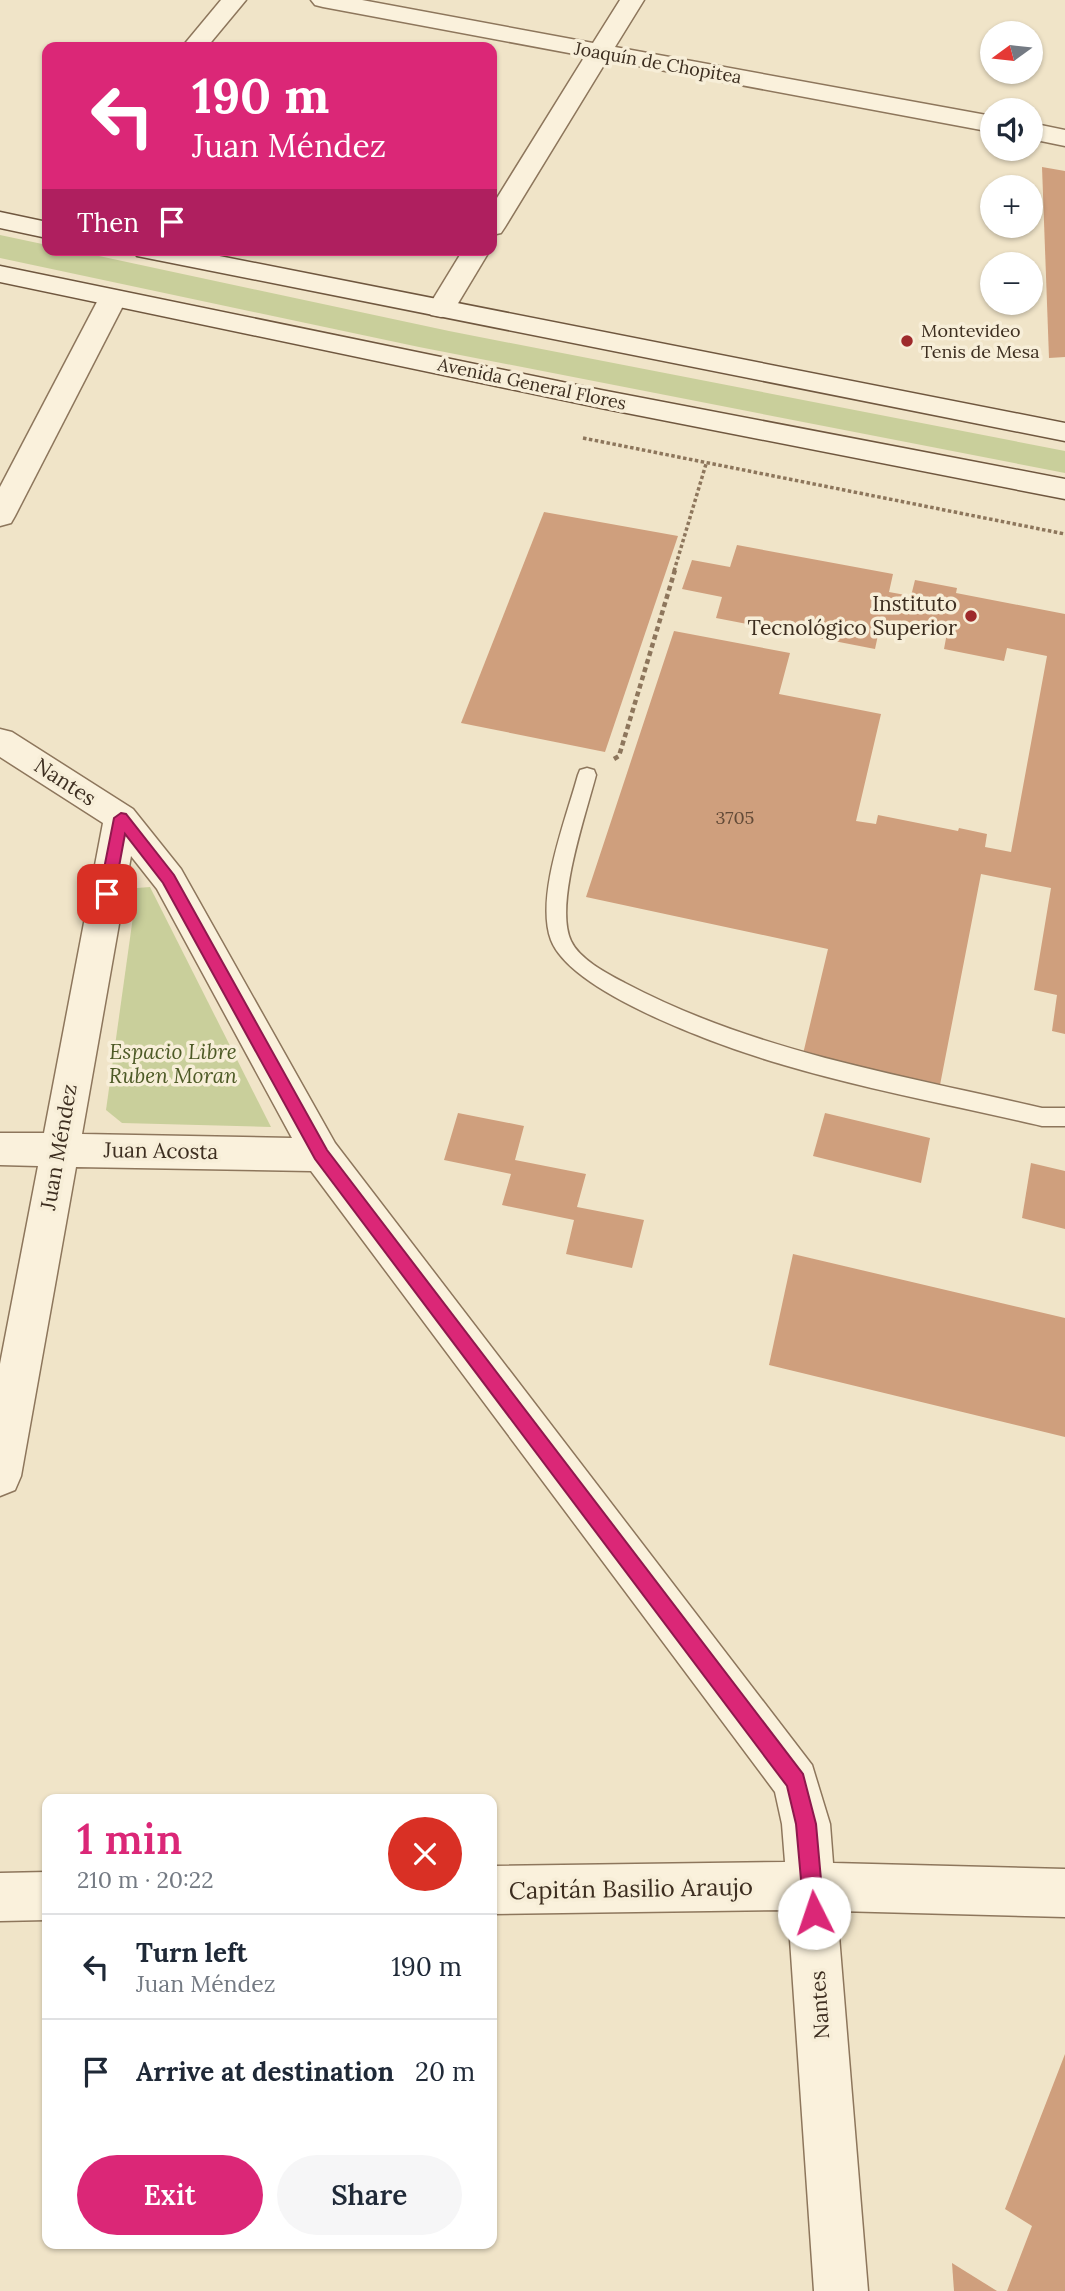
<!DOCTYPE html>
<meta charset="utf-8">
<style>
body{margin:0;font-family:Lora,serif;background:#f6f6f7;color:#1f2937;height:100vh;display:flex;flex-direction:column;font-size:26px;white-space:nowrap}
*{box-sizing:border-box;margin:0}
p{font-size:23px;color:#747a83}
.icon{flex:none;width:38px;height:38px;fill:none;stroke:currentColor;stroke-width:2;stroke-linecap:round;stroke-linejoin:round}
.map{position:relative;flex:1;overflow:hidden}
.sheet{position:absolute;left:42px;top:1794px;width:455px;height:455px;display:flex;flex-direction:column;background:#fff;border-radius:14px;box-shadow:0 2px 5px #0004}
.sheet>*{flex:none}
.banner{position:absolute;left:42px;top:42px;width:455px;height:214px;border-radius:14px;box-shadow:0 2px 5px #0004;background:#db2777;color:#fff;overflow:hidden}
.needle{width:46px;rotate:255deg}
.fabs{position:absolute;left:980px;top:21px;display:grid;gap:14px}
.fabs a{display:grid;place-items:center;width:63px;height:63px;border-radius:50%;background:#fff;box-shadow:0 2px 5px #0004;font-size:35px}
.pin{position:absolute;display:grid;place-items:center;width:60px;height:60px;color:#fff;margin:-30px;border-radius:14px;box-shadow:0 4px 10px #0006}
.me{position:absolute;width:77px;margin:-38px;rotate:356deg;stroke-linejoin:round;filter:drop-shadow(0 0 5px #0008)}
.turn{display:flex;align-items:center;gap:24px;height:147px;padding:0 35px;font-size:32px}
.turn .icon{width:91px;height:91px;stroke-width:2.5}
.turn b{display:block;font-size:49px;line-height:60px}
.then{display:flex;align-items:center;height:66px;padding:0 35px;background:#0003;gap:14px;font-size:26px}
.round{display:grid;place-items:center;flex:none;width:74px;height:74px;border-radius:37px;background:#f6f6f7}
.headline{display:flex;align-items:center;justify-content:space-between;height:119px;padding:0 35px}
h1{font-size:42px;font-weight:600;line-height:52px;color:#db2777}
.button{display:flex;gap:14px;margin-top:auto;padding:14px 35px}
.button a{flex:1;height:80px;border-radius:42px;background:#db2777;color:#fff;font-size:28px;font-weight:600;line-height:80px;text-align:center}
.button a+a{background:#f6f6f7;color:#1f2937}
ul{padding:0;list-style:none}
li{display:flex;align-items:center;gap:21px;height:105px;padding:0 35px;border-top:2px solid #e0e1e3}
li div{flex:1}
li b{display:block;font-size:26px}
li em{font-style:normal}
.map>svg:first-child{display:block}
.green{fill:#c9cf9b}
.building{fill:#cf9f7d}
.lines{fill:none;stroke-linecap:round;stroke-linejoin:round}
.service-casing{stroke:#8d765c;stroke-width:3}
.minor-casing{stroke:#8d765c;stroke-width:3}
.secondary-casing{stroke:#6f573f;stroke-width:3}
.path-far1{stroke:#8d765c;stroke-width:3.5;stroke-dasharray:3.5 2.5;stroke-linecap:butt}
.path{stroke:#8d765c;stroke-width:4.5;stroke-dasharray:5 3.5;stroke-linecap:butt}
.service{fill:#faf1dc;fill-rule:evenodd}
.minor{fill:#faf1dc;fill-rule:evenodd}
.secondary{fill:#faf1dc;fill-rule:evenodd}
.route{fill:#db2777;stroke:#8e194d;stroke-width:2}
.poi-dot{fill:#9e2a2b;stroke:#f7eed8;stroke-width:2.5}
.labels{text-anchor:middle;stroke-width:7;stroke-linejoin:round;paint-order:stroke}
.far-street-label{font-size:18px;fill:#3d2e20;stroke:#f7eed8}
.far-poi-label{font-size:18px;fill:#3d2e20;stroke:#f7eed8;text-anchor:start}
.number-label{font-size:18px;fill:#624a37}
.poi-label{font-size:21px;fill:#3d2e20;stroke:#f7eed8;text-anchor:end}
.street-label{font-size:21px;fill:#3d2e20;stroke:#f7eed8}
.park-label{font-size:21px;font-style:italic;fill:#4d5a26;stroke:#f7eed8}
.near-street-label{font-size:24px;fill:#3d2e20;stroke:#f7eed8}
</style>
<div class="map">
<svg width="1065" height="2291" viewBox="0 0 1065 2291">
<rect width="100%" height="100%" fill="#f0e4c8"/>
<!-- green -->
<g class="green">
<path d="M 0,235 L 47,245 L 47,250 L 71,250 L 449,331 L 1065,451 L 1065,473 L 419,347 L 0,258 Z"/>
<path d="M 150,887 L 271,1127 L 122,1123 L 106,1110 L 137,888 Z"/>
</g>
<!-- building -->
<g class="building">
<path d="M 1042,167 L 1065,171 L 1065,357 L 1049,358 Z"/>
<path d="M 544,512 L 678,536 L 605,752 L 461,723 Z"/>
<path d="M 737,545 L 893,574 L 889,592 L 911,596 L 915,580 L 957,588 L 956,593 L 1065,614 L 1065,1034 L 1052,1031 L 1057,995 L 1034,990 L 1051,888 L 981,874 L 940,1085 L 803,1054 L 828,949 L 586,897 L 674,631 L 790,653 L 779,694 L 881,714 L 856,821 L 876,824 L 878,815 L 958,831 L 959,828 L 987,834 L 985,847 L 1011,852 L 1047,656 L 1007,648 L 1004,661 L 944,649 L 947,633 L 881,621 L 875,649 L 716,618 L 722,597 L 682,589 L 692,560 L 730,567 Z"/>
<path d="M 458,1113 L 524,1126 L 515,1160 L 586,1174 L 577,1207 L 644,1220 L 632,1268 L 566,1254 L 574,1220 L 502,1205 L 511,1174 L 444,1160 Z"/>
<path d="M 825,1113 L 930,1138 L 921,1183 L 813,1156 Z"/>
<path d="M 1031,1163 L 1065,1171 L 1065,1229 L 1022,1218 Z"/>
<path d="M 793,1254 L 1065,1318 L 1065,1437 L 769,1365 Z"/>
<path d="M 1065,2054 L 1065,2291 L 1007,2291 L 1032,2226 L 1005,2209 Z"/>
<path d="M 952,2263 L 997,2291 L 954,2291 Z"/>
</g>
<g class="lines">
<!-- service casing -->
<g class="service-casing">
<path id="service" d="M 587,768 L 594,770 L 596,775 C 586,814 554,905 571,941 C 580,960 608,974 625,983 C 755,1052 901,1075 1042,1108 L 1065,1108 L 1065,1126 L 1042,1126 C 957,1106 869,1090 784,1065 C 729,1049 572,995 551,940 C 535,897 566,819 578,775 L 580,770 Z"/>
</g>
<!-- minor casing -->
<g class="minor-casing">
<g id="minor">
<path d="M 221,0 L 246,0 L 207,47 L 182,47 Z"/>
<path d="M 311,0 L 362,0 L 593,43 L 620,0 L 644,0 L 615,47 L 992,116 L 992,132 L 607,60 L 505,227 L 501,233 L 492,235 L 492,206 L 585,56 L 323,7 L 315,5 Z"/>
<path d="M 1031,123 L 1065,130 L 1065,146 L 1031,139 Z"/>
<path d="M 463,250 L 490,250 L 451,315 L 441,317 L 431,315 L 427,309 Z"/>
<path d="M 113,290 L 123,292 L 127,298 L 15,516 L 11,523 L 0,526 L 0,487 L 99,298 L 103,292 Z"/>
<path d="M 0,729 L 12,732 L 133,809 L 181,869 L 335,1143 L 812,1765 L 830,1824 L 833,1863 L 1065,1869 L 1065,1917 L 837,1911 L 868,2291 L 814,2291 L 788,1910 L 492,1914 L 492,1866 L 785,1862 L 782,1824 L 775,1792 L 311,1171 L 76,1167 L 21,1476 L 15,1490 L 0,1496 L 0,1364 L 38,1166 L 0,1165 L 0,1133 L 44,1133 L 103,823 L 0,757 ZM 131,856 L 157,889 L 292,1138 L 82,1134 Z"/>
<path d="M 47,1872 L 47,1920 L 0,1921 L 0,1873 Z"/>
</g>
</g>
<!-- secondary casing -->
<g class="secondary-casing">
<g id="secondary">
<path d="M 0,212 L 47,222 L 47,238 L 0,228 Z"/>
<path d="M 134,250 L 189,250 L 1065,423 L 1065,441 L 147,258 L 137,256 Z"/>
<path d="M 0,266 L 601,390 L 1065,479 L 1065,499 L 601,408 L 0,282 Z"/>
</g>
</g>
<!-- path-far1 -->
<g class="path-far1">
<path d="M 583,438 L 1065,534"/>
<path d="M 674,571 L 706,464"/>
</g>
<!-- path -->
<path class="path" d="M 614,759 L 619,756 L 675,570"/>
<!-- service -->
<use href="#service" class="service"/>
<!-- minor -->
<use href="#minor" class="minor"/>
<!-- secondary -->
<use href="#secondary" class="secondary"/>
</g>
<!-- route -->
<path class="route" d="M 121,813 L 126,814 L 174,875 L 327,1150 L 803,1774 L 816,1824 L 824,1913 L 821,1920 L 814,1923 L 807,1920 L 804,1913 L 796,1824 L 787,1786 L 315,1159 L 163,883 L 125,834 L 114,894 L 112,898 L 101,898 L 99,894 L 114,818 Z"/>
<!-- markers -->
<g class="poi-dot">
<circle cx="907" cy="341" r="7"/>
<circle cx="971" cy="616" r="7"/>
</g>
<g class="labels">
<!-- far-street labels -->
<g class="far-street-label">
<text transform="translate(658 63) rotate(10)" y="6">Joaquín de Chopitea</text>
<text transform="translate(532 384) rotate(12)" y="6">Avenida General Flores</text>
</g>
<!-- far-poi labels -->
<g class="far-poi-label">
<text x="921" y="337">Montevideo<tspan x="921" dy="21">Tenis de Mesa</tspan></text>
</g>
<!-- number labels -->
<g class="number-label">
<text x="735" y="824">3705</text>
</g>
<!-- poi labels -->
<g class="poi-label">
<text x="957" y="611">Instituto<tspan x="957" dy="24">Tecnológico Superior</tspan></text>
</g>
<!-- street labels -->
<g class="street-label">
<text transform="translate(65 782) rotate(33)" y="7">Nantes</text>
<text transform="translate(59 1147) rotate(-80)" y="7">Juan Méndez</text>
<text transform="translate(161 1151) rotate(1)" y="7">Juan Acosta</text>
<text transform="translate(820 2005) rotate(-94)" y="7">Nantes</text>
</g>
<!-- park labels -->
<g class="park-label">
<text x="173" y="1059">Espacio Libre<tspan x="173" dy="24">Ruben Moran</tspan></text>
</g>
<!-- near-street labels -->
<g class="near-street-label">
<text transform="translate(631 1889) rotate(-1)" y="8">Capitán Basilio Araujo</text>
</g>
</g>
</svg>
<div class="fabs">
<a><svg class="needle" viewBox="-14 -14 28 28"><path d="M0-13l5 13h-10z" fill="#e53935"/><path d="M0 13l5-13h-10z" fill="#747a83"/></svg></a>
<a><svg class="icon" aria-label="sound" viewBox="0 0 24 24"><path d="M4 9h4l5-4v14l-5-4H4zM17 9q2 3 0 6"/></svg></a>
<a>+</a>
<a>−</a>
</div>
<div class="pin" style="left:107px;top:894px;background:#d93025"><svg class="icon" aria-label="arrive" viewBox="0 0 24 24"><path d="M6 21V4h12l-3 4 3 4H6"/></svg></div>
<svg class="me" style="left:814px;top:1913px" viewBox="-20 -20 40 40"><circle r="19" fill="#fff"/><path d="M0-13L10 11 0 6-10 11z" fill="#db2777"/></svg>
<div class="banner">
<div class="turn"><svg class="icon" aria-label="left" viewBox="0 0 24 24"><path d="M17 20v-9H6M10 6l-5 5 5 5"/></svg><div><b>190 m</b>Juan Méndez</div></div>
<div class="then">Then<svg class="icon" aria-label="arrive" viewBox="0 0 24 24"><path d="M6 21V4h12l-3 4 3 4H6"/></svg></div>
</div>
<section class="sheet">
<div class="headline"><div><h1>1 min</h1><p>210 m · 20:22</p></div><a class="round" style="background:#d93025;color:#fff"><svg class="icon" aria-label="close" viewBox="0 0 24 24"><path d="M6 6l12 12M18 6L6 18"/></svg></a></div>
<ul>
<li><svg class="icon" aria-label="left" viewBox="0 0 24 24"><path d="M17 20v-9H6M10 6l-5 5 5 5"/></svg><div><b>Turn left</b><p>Juan Méndez</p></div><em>190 m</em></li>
<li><svg class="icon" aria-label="arrive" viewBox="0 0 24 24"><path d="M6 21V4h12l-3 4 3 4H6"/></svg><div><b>Arrive at destination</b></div><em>20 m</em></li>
</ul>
<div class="button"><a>Exit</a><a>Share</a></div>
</section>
</div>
